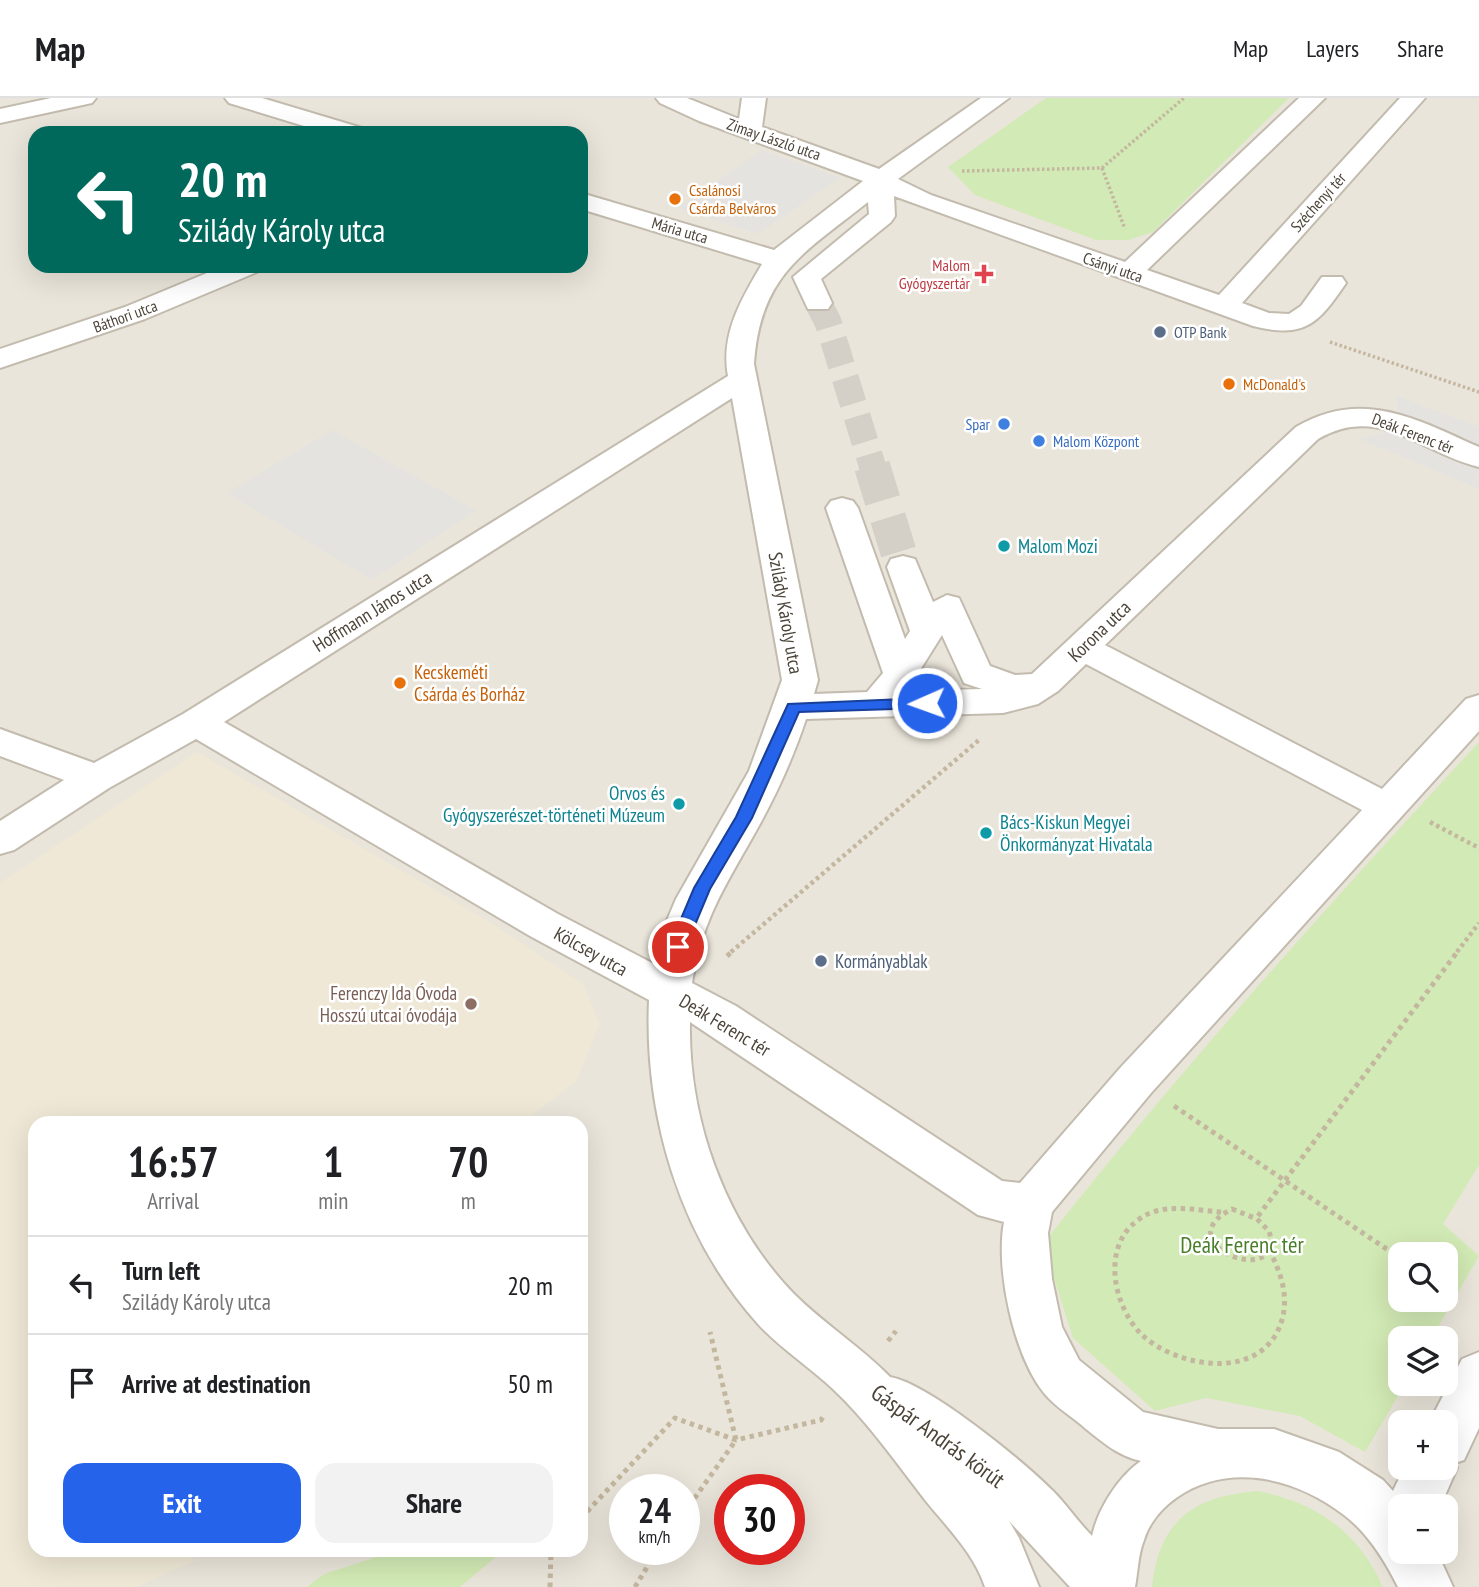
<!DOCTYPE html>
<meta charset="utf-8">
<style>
body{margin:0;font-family:"PT Sans Narrow",sans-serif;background:#f2f2f2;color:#202124;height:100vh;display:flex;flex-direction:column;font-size:26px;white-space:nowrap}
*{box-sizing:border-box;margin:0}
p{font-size:23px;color:#757577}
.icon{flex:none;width:38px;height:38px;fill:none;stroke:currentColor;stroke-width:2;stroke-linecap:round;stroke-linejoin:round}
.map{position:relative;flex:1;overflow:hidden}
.drawer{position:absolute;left:28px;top:1018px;width:560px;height:441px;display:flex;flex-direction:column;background:#fff;border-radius:21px;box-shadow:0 7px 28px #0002}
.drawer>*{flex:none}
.top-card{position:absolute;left:28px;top:28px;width:560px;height:147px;border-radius:21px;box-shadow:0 7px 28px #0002;background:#00695c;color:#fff;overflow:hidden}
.fabs{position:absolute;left:1388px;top:1144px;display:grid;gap:14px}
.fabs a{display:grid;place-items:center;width:70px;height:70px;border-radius:14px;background:#fff;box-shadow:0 7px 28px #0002;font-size:35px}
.speed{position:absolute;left:609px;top:1376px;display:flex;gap:14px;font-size:35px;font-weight:700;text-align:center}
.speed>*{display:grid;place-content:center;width:91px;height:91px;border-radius:50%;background:#fff;box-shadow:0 7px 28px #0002;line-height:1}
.speed small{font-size:18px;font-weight:400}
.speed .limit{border:10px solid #d22;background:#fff;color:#111}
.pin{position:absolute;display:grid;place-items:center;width:60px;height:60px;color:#fff;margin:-30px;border:4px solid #fff;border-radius:50%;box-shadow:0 2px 7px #0007}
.me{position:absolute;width:77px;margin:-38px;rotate:268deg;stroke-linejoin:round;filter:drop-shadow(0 0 5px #0008)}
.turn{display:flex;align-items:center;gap:24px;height:147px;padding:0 35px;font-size:32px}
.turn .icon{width:91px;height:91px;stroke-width:2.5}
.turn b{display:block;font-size:49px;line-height:60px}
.eta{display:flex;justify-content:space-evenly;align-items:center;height:119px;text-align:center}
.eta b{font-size:42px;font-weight:700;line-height:49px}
.cta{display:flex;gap:14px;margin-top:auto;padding:14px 35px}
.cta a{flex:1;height:80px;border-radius:21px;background:#2563eb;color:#fff;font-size:28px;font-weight:700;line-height:80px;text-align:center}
.cta a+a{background:#f2f2f2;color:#202124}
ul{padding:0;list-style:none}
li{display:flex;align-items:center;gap:21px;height:98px;padding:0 35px;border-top:2px solid #e0e0e0}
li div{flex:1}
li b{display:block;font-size:26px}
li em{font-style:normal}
header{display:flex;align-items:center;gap:42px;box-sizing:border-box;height:98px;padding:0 35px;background:#fff;border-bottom:2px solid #e0e0e0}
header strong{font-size:33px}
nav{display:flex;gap:38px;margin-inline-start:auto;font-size:24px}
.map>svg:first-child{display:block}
.residential{fill:#eae5da;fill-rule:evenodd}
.education{fill:#efe8d6}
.green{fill:#d2eab5;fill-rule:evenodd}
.parking{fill:#e5e3e0}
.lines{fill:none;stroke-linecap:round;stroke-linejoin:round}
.minor-tunnel-far1{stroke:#d4d0c8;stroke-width:27;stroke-dasharray:27 13;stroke-linecap:butt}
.minor-tunnel{stroke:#d4d0c8;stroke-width:36;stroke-dasharray:36 18;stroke-linecap:butt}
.minor-casing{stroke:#c2bbae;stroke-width:4}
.path-far2{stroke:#c4b79f;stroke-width:3.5;stroke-dasharray:2.5 2.5;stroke-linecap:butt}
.path-far1{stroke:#c4b79f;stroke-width:4.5;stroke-dasharray:3.5 3.5;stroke-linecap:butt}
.path{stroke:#c4b79f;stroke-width:5;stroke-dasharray:4.5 4.5;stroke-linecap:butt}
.minor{fill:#fff;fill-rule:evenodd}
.route{fill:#2563eb;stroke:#184099;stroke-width:2}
.food-dot{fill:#e8710a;stroke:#fff;stroke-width:2.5}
.health-dot{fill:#e0444e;stroke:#fff;stroke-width:2.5}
.service-dot{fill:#5c6f8a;stroke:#fff;stroke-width:2.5}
.shop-dot{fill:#3f7fe0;stroke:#fff;stroke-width:2.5}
.culture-dot{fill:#0f9aa8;stroke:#fff;stroke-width:2.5}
.education-dot{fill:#8d6e63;stroke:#fff;stroke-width:2.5}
.labels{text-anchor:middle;stroke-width:5;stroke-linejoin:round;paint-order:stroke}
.far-street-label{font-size:16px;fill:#4b4439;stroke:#fff}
.far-food-label{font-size:16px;fill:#c56008;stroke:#fff;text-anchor:start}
.far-health-label{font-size:16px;fill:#be3a42;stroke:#fff;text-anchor:end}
.far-service-label{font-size:16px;fill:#4e5e75;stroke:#fff;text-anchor:start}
.far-shop-label{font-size:16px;fill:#366cbe;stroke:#fff;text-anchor:end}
.culture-label{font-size:19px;fill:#0d838f;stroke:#fff;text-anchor:start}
.street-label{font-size:19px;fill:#4b4439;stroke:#fff}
.food-label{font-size:19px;fill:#c56008;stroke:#fff;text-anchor:start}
.service-label{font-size:19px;fill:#4e5e75;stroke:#fff;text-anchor:start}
.education-label{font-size:19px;fill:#785e54;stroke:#fff;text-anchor:end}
.near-park-label{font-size:23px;fill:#4a7f2a;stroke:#fff}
.near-street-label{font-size:23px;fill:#4b4439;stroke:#fff}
</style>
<header>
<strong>Map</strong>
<nav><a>Map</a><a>Layers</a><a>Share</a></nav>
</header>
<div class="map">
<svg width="1479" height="1489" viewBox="0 0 1479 1489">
<rect width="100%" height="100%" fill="#f6f3ec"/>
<!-- residential -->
<path class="residential" d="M 0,0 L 1479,0 L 1479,1489 L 0,1489 ZM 35,35 L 581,35 L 581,168 L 35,168 ZM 35,1026 L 581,1026 L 581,1452 L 35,1452 ZM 1400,1157 L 1446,1157 L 1446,1202 L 1400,1202 ZM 1400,1241 L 1446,1241 L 1446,1286 L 1400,1286 ZM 1400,1325 L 1446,1325 L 1446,1370 L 1400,1370 ZM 625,1391 L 684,1391 L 684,1451 L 625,1451 ZM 730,1391 L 789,1391 L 789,1451 L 730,1451 ZM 1400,1409 L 1446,1409 L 1446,1454 L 1400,1454 Z"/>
<!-- education -->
<path class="education" d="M 197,654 L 488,823 L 583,886 L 600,926 L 576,983 L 522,1025 L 35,1026 L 35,1452 L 189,1453 L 194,1463 L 136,1489 L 0,1489 L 0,785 Z"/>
<!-- green -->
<g class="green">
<path d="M 1046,0 L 1289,0 L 1153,134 L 1129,142 L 1096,142 L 975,97 L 948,69 Z"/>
<path d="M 1479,644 L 1479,1067 L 1443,1126 L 1479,1158 L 1431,1241 L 1400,1241 L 1400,1286 L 1405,1286 L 1365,1354 L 1300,1318 L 1206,1300 L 1155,1313 L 1073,1240 L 1043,1146 C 1180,972 1328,807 1479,644 ZM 1400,1157 L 1446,1157 L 1446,1202 L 1400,1202 Z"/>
<path d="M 1258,1393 C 1316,1405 1358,1433 1383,1489 L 1152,1489 C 1159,1422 1194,1398 1258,1393 Z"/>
<path d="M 398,1452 L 503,1452 L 503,1453 L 460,1489 L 307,1489 L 324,1476 Z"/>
</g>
<!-- parking -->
<g class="parking">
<path d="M 762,52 L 840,80 L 758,136 L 678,110 Z"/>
<path d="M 1395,297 L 1479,329 L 1479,391 L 1360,341 L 1402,329 Z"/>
<path d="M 332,332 L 476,412 L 372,482 L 227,395 Z"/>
</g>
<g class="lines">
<!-- minor-tunnel-far1 -->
<path class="minor-tunnel-far1" d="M 818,205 L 828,224 L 873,370"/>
<!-- minor-tunnel -->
<path class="minor-tunnel" d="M 872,368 L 903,469"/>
<!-- minor casing -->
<g class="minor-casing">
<g id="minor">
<path d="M 51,0 L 96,0 L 92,5 L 0,25 L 0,11 Z"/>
<path d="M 225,0 L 262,0 L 362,30 L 365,35 L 327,35 L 229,5 Z"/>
<path d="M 656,0 L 687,0 L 739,21 L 742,0 L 766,0 L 762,29 L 879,71 L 981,0 L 1009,0 L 898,81 L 931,97 L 1125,164 L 1299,0 L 1325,0 L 1147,172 L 1219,197 L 1400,0 L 1425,0 L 1242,205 L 1269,215 L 1289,216 L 1301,208 L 1322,179 L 1342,179 L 1346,185 C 1318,226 1305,241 1253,228 L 894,98 L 895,118 L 891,124 L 821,181 L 832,205 L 828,211 L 808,211 L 793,179 L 869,116 L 868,104 C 804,155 760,176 754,266 L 818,582 L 814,596 L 867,594 L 883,575 L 826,410 L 831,403 L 842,400 L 853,403 L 858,410 L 905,541 L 910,533 L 887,469 L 891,461 L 903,458 L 915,461 L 933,504 L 947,497 L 959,500 L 990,568 L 1015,577 L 1032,576 L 1296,329 C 1362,290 1416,321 1479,349 L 1479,369 C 1421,355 1379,305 1318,341 L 1105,547 L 1382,691 L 1466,601 L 1479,597 L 1479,633 L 1151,995 L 1052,1114 L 1048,1135 L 1052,1181 L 1062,1229 L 1079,1262 L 1143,1314 L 1218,1331 L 1274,1331 L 1339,1354 L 1383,1382 L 1393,1393 L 1404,1370 L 1446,1370 L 1446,1325 L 1429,1325 L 1462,1261 L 1479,1254 L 1479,1330 L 1464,1362 L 1455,1365 L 1457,1370 L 1440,1409 L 1400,1409 L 1400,1454 L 1437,1454 L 1453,1489 L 1398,1489 C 1385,1463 1368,1435 1344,1417 C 1296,1380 1229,1363 1176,1400 C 1162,1410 1149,1425 1144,1442 C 1138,1456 1138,1474 1135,1489 L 1070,1489 L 1009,1423 L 1019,1440 L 1039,1489 L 985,1489 C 973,1452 942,1425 919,1394 C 892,1359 866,1322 834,1292 C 810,1269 781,1251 758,1226 C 679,1138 644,1017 649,902 L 530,838 L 196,641 L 109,690 L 14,752 L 0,756 L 0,723 L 64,682 L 0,658 L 0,631 L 94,665 L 183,616 L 728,278 C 720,236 742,200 762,166 L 581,111 L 581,95 L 774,152 L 863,83 L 699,23 L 660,5 ZM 732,300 L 782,582 L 749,673 L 676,801 L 662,834 L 654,866 L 558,816 L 224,624 ZM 942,537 L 964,585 L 982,591 L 907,593 ZM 1086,566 L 1362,712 L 1121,969 L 1020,1085 L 1002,1083 L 736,908 L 692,885 C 703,816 729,783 761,724 C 779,691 794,657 806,621 L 1003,615 L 1038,606 L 1058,593 ZM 690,924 L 978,1117 L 1004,1124 C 995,1171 1014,1258 1044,1295 C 1055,1309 1073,1319 1086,1331 C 1104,1345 1118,1358 1141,1363 C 1118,1379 1098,1411 1092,1438 C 1078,1424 1067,1407 1053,1393 C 1024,1364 928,1285 890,1279 C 861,1249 824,1226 794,1196 C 725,1125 688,1021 690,924 Z"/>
<path d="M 224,168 L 260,168 L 257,174 L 145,221 L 0,270 L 0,251 L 125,209 Z"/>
</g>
</g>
<!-- path-far2 -->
<g class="path-far2">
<path d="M 1102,70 L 1125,131"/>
<path d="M 962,73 L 1102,70 L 1184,0"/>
<path d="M 1330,244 L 1479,294"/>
</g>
<!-- path-far1 -->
<g class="path-far1">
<path d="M 1430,724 L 1479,750"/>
<path d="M 731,854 L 979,642"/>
<path d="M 1457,854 L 1479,825"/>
</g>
<!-- path -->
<g class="path">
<path d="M 727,858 L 733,853"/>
<path d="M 1174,1008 L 1400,1160"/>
<path d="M 1232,1111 L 1257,1121 L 1269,1133 C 1287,1193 1162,1146 1232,1111 Z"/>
<path d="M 1221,1114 C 1194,1112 1161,1104 1138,1122 C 1101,1149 1113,1207 1141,1236 C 1173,1267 1247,1282 1275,1238 C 1292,1209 1284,1180 1269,1152"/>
<path d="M 1258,1118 L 1458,853"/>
<path d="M 888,1243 L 896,1233"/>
<path d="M 684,1415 L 736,1342 L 710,1234"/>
<path d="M 581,1420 L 675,1320 L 736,1342 L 821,1322 L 825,1316"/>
<path d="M 550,1489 L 551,1452"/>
<path d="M 635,1489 L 658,1451"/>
</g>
<!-- minor -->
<use href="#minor" class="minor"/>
</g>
<!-- route -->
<path class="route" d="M 927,600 L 934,605 L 927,610 L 799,614 L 752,720 L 710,791 L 684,853 L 672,853 L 669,849 L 694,790 L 736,719 L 788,606 Z"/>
<!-- markers -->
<g class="food-dot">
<circle cx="675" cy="101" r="7"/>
<circle cx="1229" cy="286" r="7"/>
<circle cx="400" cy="585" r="7"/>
</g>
<path class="health-dot" d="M980.5 165.5h7v7h7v7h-7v7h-7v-7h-7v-7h7z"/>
<g class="service-dot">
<circle cx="1160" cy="234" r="7"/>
<circle cx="821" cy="863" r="7"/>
</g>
<g class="shop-dot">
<circle cx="1004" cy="326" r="7"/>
<circle cx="1039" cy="343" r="7"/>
</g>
<g class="culture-dot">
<circle cx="1004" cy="448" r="7"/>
<circle cx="679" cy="706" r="7"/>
<circle cx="986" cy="735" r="7"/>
</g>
<circle class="education-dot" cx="471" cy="906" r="7"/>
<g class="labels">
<!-- far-street labels -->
<g class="far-street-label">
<text transform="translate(774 41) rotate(19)" y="6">Zimay László utca</text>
<text transform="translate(1318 104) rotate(-48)" y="6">Széchenyi tér</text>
<text transform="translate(680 132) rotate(16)" y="6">Mária utca</text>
<text transform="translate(1113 169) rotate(19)" y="6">Csányi utca</text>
<text transform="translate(125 218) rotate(-20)" y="6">Báthori utca</text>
<text transform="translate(1413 335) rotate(21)" y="6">Deák Ferenc tér</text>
</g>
<!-- far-food labels -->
<g class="far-food-label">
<text x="689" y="98">Csalánosi<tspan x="689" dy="18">Csárda Belváros</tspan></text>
<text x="1243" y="292">McDonald's</text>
</g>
<!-- far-health labels -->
<g class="far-health-label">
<text x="970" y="173">Malom<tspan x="970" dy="18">Gyógyszertár</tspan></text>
</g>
<!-- far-service labels -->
<g class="far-service-label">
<text x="1174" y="240">OTP Bank</text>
</g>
<!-- far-shop labels -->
<g class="far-shop-label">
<text x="990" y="332">Spar</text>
<text x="1053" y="349" text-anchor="start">Malom Központ</text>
</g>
<!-- culture labels -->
<g class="culture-label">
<text x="1018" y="455">Malom Mozi</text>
<text x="665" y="702" text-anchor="end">Orvos és<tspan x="665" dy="22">Gyógyszerészet-történeti Múzeum</tspan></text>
<text x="1000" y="731">Bács-Kiskun Megyei<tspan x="1000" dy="22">Önkormányzat Hivatala</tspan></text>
</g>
<!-- street labels -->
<g class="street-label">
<text transform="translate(372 513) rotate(-32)" y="7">Hoffmann János utca</text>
<text transform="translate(786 515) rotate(80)" y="7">Szilády Károly utca</text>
<text transform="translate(1099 533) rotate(-44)" y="7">Korona utca</text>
<text transform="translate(591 853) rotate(29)" y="7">Kölcsey utca</text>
<text transform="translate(725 927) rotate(31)" y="7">Deák Ferenc tér</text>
</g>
<!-- food labels -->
<g class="food-label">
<text x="414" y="581">Kecskeméti<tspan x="414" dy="22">Csárda és Borház</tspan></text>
</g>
<!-- service labels -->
<g class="service-label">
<text x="835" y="870">Kormányablak</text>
</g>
<!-- education labels -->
<g class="education-label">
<text x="457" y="902">Ferenczy Ida Óvoda<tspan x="457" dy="22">Hosszú utcai óvodája</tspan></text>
</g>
<!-- near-park labels -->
<g class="near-park-label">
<text x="1242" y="1155">Deák Ferenc tér</text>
</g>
<!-- near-street labels -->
<g class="near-street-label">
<text transform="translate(938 1338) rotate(36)" y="8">Gáspár András körút</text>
</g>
</g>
</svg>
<div class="fabs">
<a><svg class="icon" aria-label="search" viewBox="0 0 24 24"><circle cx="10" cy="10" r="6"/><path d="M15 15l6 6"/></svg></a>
<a><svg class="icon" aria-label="layers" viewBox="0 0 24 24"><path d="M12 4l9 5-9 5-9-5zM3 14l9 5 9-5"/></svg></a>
<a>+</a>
<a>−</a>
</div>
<div class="speed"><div>24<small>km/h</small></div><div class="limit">30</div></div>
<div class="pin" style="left:678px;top:849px;background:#d93025"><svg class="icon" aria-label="arrive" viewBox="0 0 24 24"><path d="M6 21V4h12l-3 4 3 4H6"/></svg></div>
<svg class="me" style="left:927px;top:605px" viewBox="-20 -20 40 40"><circle r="17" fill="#2563eb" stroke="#fff" stroke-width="3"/><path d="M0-11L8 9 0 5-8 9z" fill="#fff"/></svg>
<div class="top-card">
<div class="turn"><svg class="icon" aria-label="left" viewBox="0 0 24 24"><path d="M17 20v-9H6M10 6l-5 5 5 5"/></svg><div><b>20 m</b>Szilády Károly utca</div></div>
</div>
<section class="drawer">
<div class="eta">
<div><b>16:57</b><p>Arrival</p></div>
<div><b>1</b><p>min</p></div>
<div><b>70</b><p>m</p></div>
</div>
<ul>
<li><svg class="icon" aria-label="left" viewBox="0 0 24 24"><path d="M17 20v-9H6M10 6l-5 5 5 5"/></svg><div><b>Turn left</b><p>Szilády Károly utca</p></div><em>20 m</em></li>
<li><svg class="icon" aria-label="arrive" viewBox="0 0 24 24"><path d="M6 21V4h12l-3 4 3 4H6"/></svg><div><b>Arrive at destination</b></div><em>50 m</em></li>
</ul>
<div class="cta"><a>Exit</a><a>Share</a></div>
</section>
</div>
